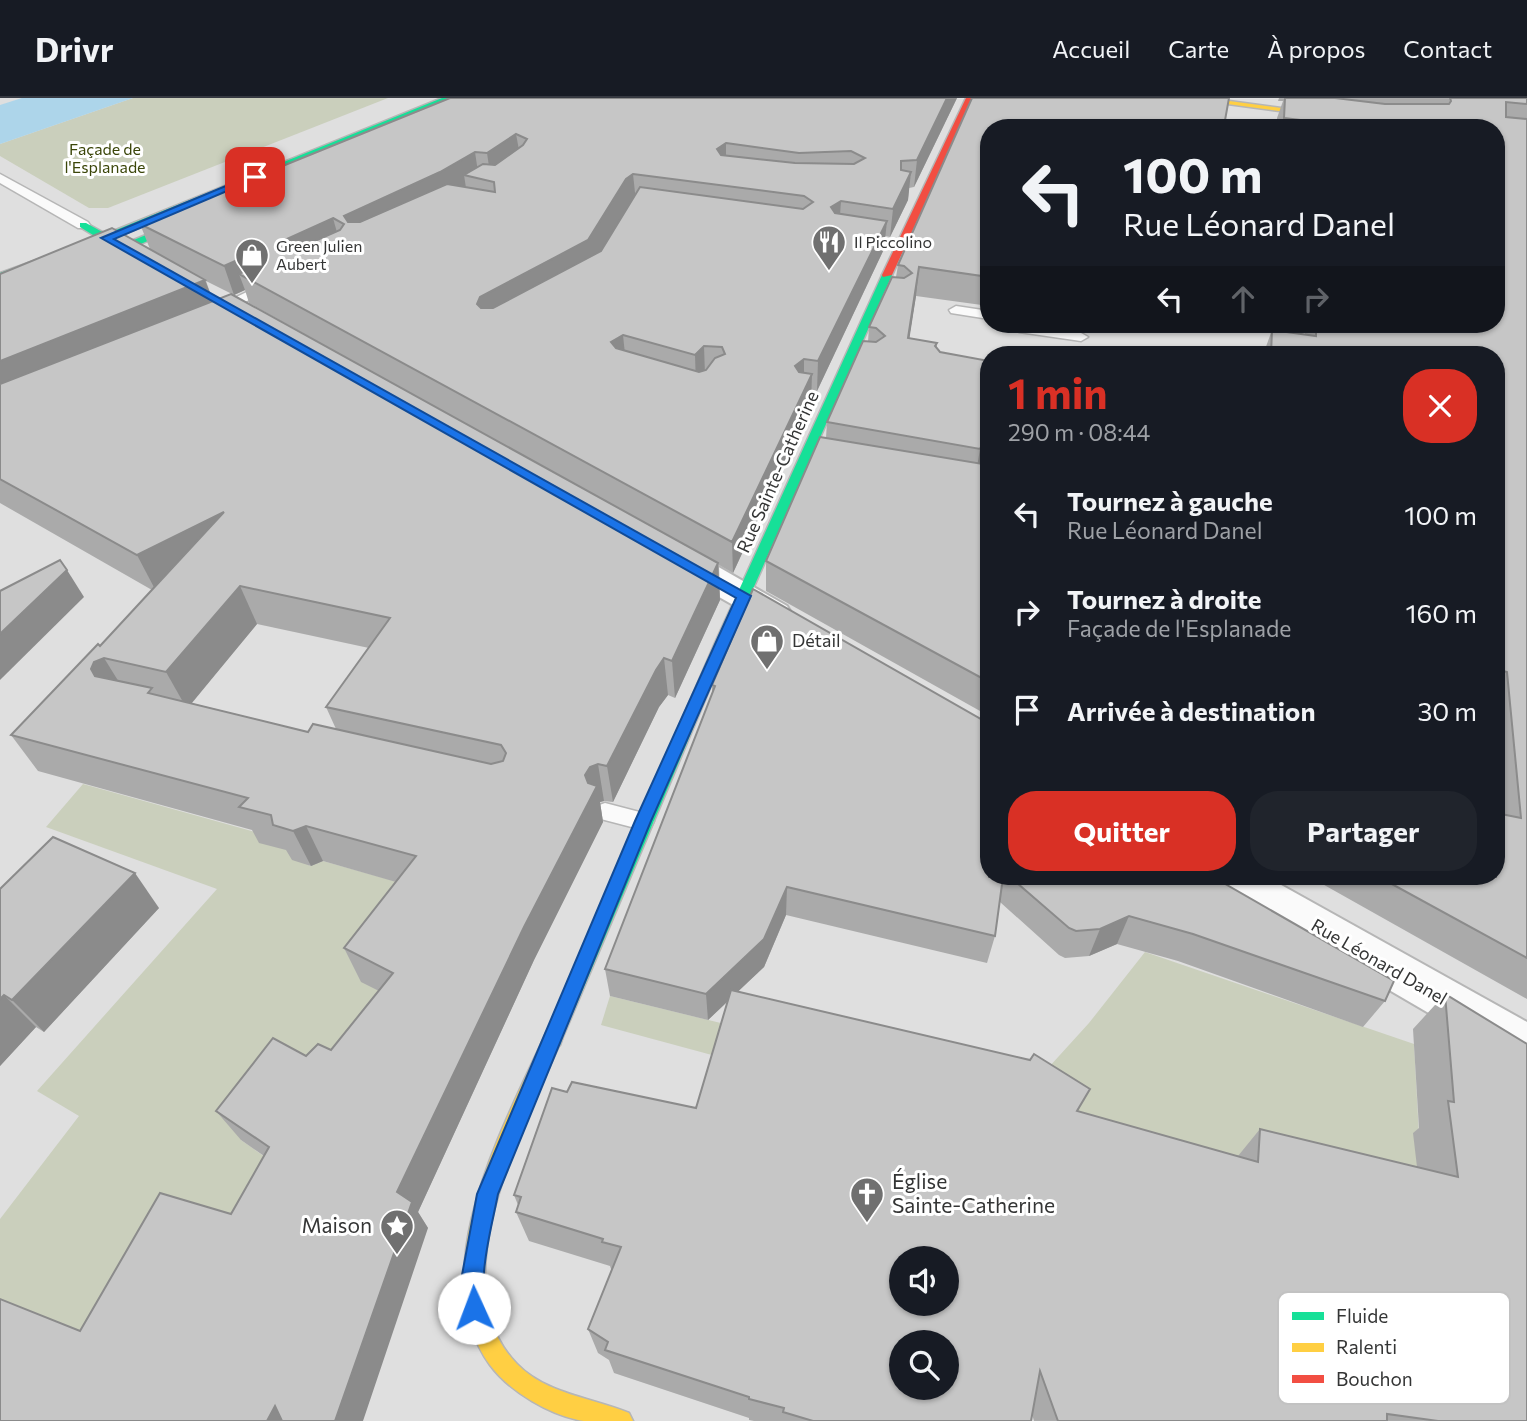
<!DOCTYPE html>
<html lang="fr">
<meta charset="utf-8">
<style>
body{margin:0;font-family:Commissioner,sans-serif;background:#20242c;color:#f1f3f6;height:100vh;display:flex;flex-direction:column;font-size:26px;white-space:nowrap}
*{box-sizing:border-box;margin:0}
p{font-size:23px;color:#9ea1a6}
.icon{flex:none;width:38px;height:38px;fill:none;stroke:currentColor;stroke-width:2;stroke-linecap:round;stroke-linejoin:round}
.map{position:relative;flex:1;overflow:hidden}
.sheet{position:absolute;left:980px;top:248px;width:525px;height:539px;display:flex;flex-direction:column;background:#171b24;border-radius:28px;box-shadow:0 2px 5px #0004}
.sheet>*{flex:none}
.guide{position:absolute;left:980px;top:21px;width:525px;height:214px;border-radius:28px;box-shadow:0 2px 5px #0004;background:#171b24;color:#f1f3f6;overflow:hidden}
.fabs{position:absolute;left:889px;top:1148px;display:grid;gap:14px}
.fabs a{display:grid;place-items:center;width:70px;height:70px;border-radius:50%;background:#171b24;box-shadow:0 2px 5px #0004;font-size:35px}
.pin{position:absolute;display:grid;place-items:center;width:60px;height:60px;color:#fff;margin:-30px;border-radius:14px;box-shadow:0 4px 10px #0006}
.me{position:absolute;width:77px;margin:-38px;rotate:358deg;stroke-linejoin:round;filter:drop-shadow(0 0 5px #0008)}
.turn{display:flex;align-items:center;gap:24px;height:147px;padding:0 28px;font-size:32px}
.turn .icon{width:91px;height:91px;stroke-width:2.5}
.turn b{display:block;font-size:49px;line-height:60px}
.lanes{display:flex;align-items:center;height:66px;padding:0 28px;background:#0003;justify-content:center;gap:35px;direction:ltr}
.lanes .off{opacity:.35}
.round{display:grid;place-items:center;flex:none;width:74px;height:74px;border-radius:28px;background:#20242c}
.overview{display:flex;align-items:center;justify-content:space-between;height:119px;padding:0 28px}
h1{font-size:42px;font-weight:700;line-height:52px;color:#d93025}
.primary-button{display:flex;gap:14px;margin-top:auto;padding:14px 28px}
.primary-button a{flex:1;height:80px;border-radius:28px;background:#d93025;color:#fff;font-size:28px;font-weight:700;line-height:80px;text-align:center}
.primary-button a+a{background:#20242c;color:#f1f3f6}
ul{padding:0;list-style:none}
li{display:flex;align-items:center;gap:21px;height:98px;padding:0 28px}
li div{flex:1}
li b{display:block;font-size:26px}
li em{font-style:normal}
header{display:flex;align-items:center;gap:42px;box-sizing:border-box;height:98px;padding:0 35px;background:#171b24;border-bottom:2px solid #363941}
header strong{font-size:33px}
nav{display:flex;gap:38px;margin-inline-start:auto;font-size:24px}
.map>svg:first-child{display:block}
.green{fill:#cacfbc}
.water{fill:#add5ea}
.lines{fill:none;stroke-linecap:round;stroke-linejoin:round}
.lane-casing{stroke:#b6b6b6;stroke-width:3}
.street-casing{stroke:#b6b6b6;stroke-width:4}
.fast-casing{stroke:#b6b6b6;stroke-width:3}
.slow-casing{stroke:#b6b6b6;stroke-width:3}
.jam-casing{stroke:#b6b6b6;stroke-width:3}
.lane{fill:#fafafa;fill-rule:evenodd}
.street{fill:#fafafa;fill-rule:evenodd}
.fast{fill:#16e098;fill-rule:evenodd}
.slow{fill:#ffcf43;fill-rule:evenodd}
.jam{fill:#f24e42;fill-rule:evenodd}
.wall{fill:#aaa;fill-rule:evenodd}
.shaded-wall{fill:#8b8b8b}
.building{fill:#c6c6c6;stroke:#8b8b8b;stroke-width:2;fill-rule:evenodd}
.route{fill:#1a73e8;stroke:#114b97;stroke-width:2}
.labels{text-anchor:middle;stroke-width:6;stroke-linejoin:round;paint-order:stroke}
.far-park-label{font-size:16px;fill:#3b4609;stroke:#fff}
.far-poi-label{font-size:16px;fill:#343535;stroke:#fff;text-anchor:start}
.street-label{font-size:18px;fill:#343535;stroke:#fff}
.poi-label{font-size:18px;fill:#343535;stroke:#fff;text-anchor:start}
.near-poi-label{font-size:21px;fill:#343535;stroke:#fff;text-anchor:start}
.key{fill:#fff;stroke:#c2c2c2;stroke-width:2}
.key-label{font-size:19px;fill:#343535}
</style>
<header>
<strong>Drivr</strong>
<nav><a>Accueil</a><a>Carte</a><a>À propos</a><a>Contact</a></nav>
</header>
<div class="map">
<svg width="1527" height="1323" viewBox="0 0 1527 1323">
<rect width="100%" height="100%" fill="#dfdfdf"/>
<!-- green -->
<g class="green">
<path d="M 133,0 L 388,0 L 108,110 L 89,110 L 0,58 L 0,46 Z"/>
<path d="M 83,686 L 266,737 L 310,768 L 323,763 L 430,793 L 408,908 L 241,1042 L 268,1061 L 355,1078 L 114,1254 L 0,1208 L 0,1121 L 79,1018 L 37,993 L 217,791 L 46,729 Z"/>
<path d="M 1145,854 L 1414,946 L 1419,1037 L 1414,1036 L 1422,1109 L 1103,1060 L 1049,969 L 1089,925 Z"/>
<path d="M 610,898 L 733,928 L 723,960 L 601,927 Z"/>
</g>
<!-- water -->
<path class="water" d="M 22,0 L 133,0 L 0,46 L 0,7 Z"/>
<g class="lines">
<!-- lane casing -->
<g class="lane-casing">
<g id="lane">
<path d="M 0,76 L 88,124 L 90,127 L 88,130 L 78,130 L 0,85 Z"/>
<path d="M 255,190 L 260,191 L 260,197 L 232,210 L 222,210 L 220,207 Z"/>
<path d="M 956,208 L 989,213 L 989,221 L 951,215 L 949,212 Z"/>
<path d="M 1014,226 L 1081,235 L 1088,239 L 1081,243 L 1019,234 L 1012,230 Z"/>
<path d="M 605,705 L 651,717 L 654,723 L 651,729 L 643,732 L 597,720 L 594,714 L 597,708 Z"/>
</g>
</g>
<!-- street casing -->
<g class="street-casing">
<g id="street">
<path d="M 675,448 L 687,451 L 787,508 L 792,516 L 787,524 L 775,528 L 763,524 L 663,467 L 659,459 L 663,451 Z"/>
<path d="M 1210,779 L 1267,779 L 1527,924 L 1527,969 L 1511,963 L 1216,791 Z"/>
</g>
</g>
<!-- fast casing -->
<g class="fast-casing">
<g id="fast">
<path d="M 442,0 L 453,0 L 114,140 L 124,146 L 192,118 L 200,120 L 127,152 L 119,152 L 105,144 L 0,181 L 0,175 L 98,140 L 80,129 L 80,125 L 86,125 L 106,136 Z"/>
<path d="M 887,174 L 892,177 L 729,545 L 562,941 L 560,947 L 553,950 L 546,947 L 544,941 L 715,545 L 882,177 Z"/>
</g>
</g>
<!-- slow casing -->
<g class="slow-casing">
<g id="slow">
<path d="M 1183,0 L 1207,0 L 1432,30 L 1405,30 Z"/>
<path d="M 553,932 L 560,935 L 562,941 C 525,1025 438,1186 517,1266 C 546,1296 593,1300 629,1315 L 633,1323 C 617,1323 600,1323 584,1323 C 551,1318 510,1294 490,1267 C 422,1173 505,1026 546,935 Z"/>
</g>
</g>
<!-- jam casing -->
<g class="jam-casing">
<path id="jam" d="M 966,0 L 974,0 L 892,177 L 883,179 L 882,177 Z"/>
</g>
<!-- lane -->
<use href="#lane" class="lane"/>
<!-- street -->
<use href="#street" class="street"/>
<!-- fast -->
<use href="#fast" class="fast"/>
<!-- slow -->
<use href="#slow" class="slow"/>
<!-- jam -->
<use href="#jam" class="jam"/>
</g>
<!-- wall -->
<g class="wall">
<path d="M 450,0 L 957,0 L 914,89 L 909,90 L 908,102 L 890,139 L 885,138 L 884,151 L 817,293 L 812,292 L 811,306 L 733,475 L 719,467 L 720,502 L 675,600 L 668,597 L 659,609 L 613,704 L 604,703 L 600,704 L 603,724 L 534,862 L 418,1114 L 428,1130 L 80,1233 L 231,1116 L 264,1058 L 241,1042 L 216,1013 L 306,958 L 331,952 L 379,893 L 361,884 L 344,850 L 396,784 L 323,763 L 311,768 L 292,762 L 286,752 L 259,745 L 252,732 L 38,673 L 11,637 L 100,548 L 152,492 L 0,405 L 0,176 L 150,151 L 140,126 ZM 206,183 L 234,197 L 245,192 L 249,205 L 397,288 L 213,203 ZM 257,526 L 369,550 L 326,609 L 336,631 L 308,634 L 191,605 Z"/>
<path d="M 972,0 L 1229,0 L 1224,30 L 989,30 L 989,208 L 916,198 L 909,240 L 937,245 L 937,250 L 940,254 L 989,263 L 989,367 L 987,367 L 989,367 L 989,618 L 766,493 L 766,463 L 820,339 L 826,340 L 827,324 L 863,243 L 868,244 L 869,229 L 892,179 L 896,179 L 898,167 Z"/>
<path d="M 1279,0 L 1527,0 L 1527,901 L 1310,779 L 1496,779 L 1496,257 L 1263,257 L 1272,232 L 1305,236 L 1305,226 L 1496,226 L 1496,30 L 1277,30 L 1277,20 L 1283,3 L 1278,3 Z"/>
<path d="M 712,587 L 981,621 L 989,779 L 1213,779 L 1385,903 L 1363,929 L 1178,863 L 1117,846 L 1089,858 L 1065,860 L 1059,857 L 1000,804 L 995,838 L 987,865 L 786,817 L 764,869 L 738,893 L 1079,1014 L 1238,1058 L 1260,1031 L 1417,1069 L 1413,1035 L 1419,1030 L 1413,931 L 1445,896 L 1527,1323 L 1034,1323 L 1032,1316 L 1031,1323 L 754,1323 L 749,1322 L 749,1320 L 614,1275 L 609,1262 L 598,1255 L 588,1231 L 612,1172 L 611,1171 L 610,1168 L 529,1143 L 516,1114 L 518,1107 L 514,1097 L 567,994 L 696,1010 L 728,903 L 708,922 L 610,898 L 605,871 L 712,595 Z"/>
<path d="M 0,791 L 159,810 L 44,934 L 36,929 L 0,968 Z"/>
</g>
<!-- shaded-wall -->
<g class="shaded-wall">
<path d="M 947,0 L 957,0 L 914,89 L 917,62 Z"/>
<path d="M 516,36 L 521,63 L 491,82 L 487,55 Z"/>
<path d="M 726,45 L 726,72 L 717,51 Z"/>
<path d="M 475,54 L 479,81 L 464,77 L 466,90 L 351,146 L 344,118 Z"/>
<path d="M 911,74 L 908,102 L 890,139 L 893,111 Z"/>
<path d="M 633,76 L 636,104 L 591,171 L 486,229 L 477,206 L 480,199 Z"/>
<path d="M 841,103 L 839,131 L 831,109 Z"/>
<path d="M 333,120 L 341,149 L 285,175 L 276,153 L 276,146 Z"/>
<path d="M 887,123 L 884,151 L 817,293 L 818,263 Z"/>
<path d="M 244,159 L 252,183 L 239,176 L 245,192 L 234,197 L 224,168 Z"/>
<path d="M 919,169 L 916,198 L 905,269 L 908,240 Z"/>
<path d="M 205,182 L 219,218 L 0,308 L 0,263 Z"/>
<path d="M 623,237 L 626,266 L 611,244 Z"/>
<path d="M 704,248 L 705,277 L 696,287 L 695,257 Z"/>
<path d="M 804,261 L 804,291 L 795,268 Z"/>
<path d="M 812,276 L 811,306 L 733,475 L 732,444 Z"/>
<path d="M 989,338 L 989,366 L 981,369 L 975,381 L 980,351 L 986,339 Z"/>
<path d="M 224,414 L 157,495 L 137,457 Z"/>
<path d="M 718,465 L 720,502 L 675,600 L 672,563 Z"/>
<path d="M 67,472 L 84,499 L 0,582 L 0,536 Z"/>
<path d="M 240,488 L 257,526 L 187,611 L 166,574 Z"/>
<path d="M 104,560 L 127,597 L 114,608 L 91,571 L 94,564 Z"/>
<path d="M 664,560 L 668,597 L 659,609 L 613,704 L 607,668 L 656,572 Z"/>
<path d="M 598,666 L 604,703 L 600,704 L 603,724 L 534,862 L 418,1114 L 428,1130 L 363,1323 L 335,1323 L 397,1094 L 524,829 L 585,677 L 590,669 Z"/>
<path d="M 306,728 L 323,763 L 311,768 L 293,733 Z"/>
<path d="M 135,775 L 159,810 L 44,934 L 12,902 Z"/>
<path d="M 787,789 L 786,817 L 764,869 L 708,922 L 706,896 Z"/>
<path d="M 1129,818 L 1117,846 L 1089,858 L 1100,831 Z"/>
<path d="M 4,897 L 36,929 L 0,968 L 0,901 Z"/>
<path d="M 275,1308 L 296,1323 L 267,1323 Z"/>
</g>
<!-- building -->
<g class="building">
<path d="M 450,0 L 947,0 L 917,62 L 901,63 L 901,72 L 911,74 L 893,111 L 841,103 L 831,109 L 835,115 L 887,123 L 818,263 L 804,261 L 795,268 L 799,274 L 812,276 L 732,444 L 239,176 L 251,170 L 251,160 L 244,159 L 224,168 L 140,126 ZM 516,36 L 527,41 L 523,47 L 495,67 L 483,66 L 464,77 L 494,84 L 495,94 L 447,86 L 360,124 L 348,124 L 344,118 L 440,74 L 475,54 L 487,55 ZM 726,45 L 799,55 L 851,53 L 865,60 L 854,66 L 795,65 L 721,57 L 717,51 ZM 633,76 L 804,98 L 813,104 L 803,111 L 640,89 L 601,153 L 493,210 L 481,210 L 477,206 L 480,199 L 588,142 L 626,81 ZM 333,120 L 344,126 L 340,132 L 290,154 L 276,153 L 276,146 ZM 623,237 L 695,257 L 704,248 L 722,249 L 725,256 L 715,260 L 706,272 L 699,274 L 616,250 L 611,244 Z"/>
<path d="M 972,0 L 1229,0 L 1224,28 L 1217,30 L 989,30 L 989,179 L 919,169 L 908,240 L 937,245 L 935,248 L 940,254 L 989,263 L 989,338 L 986,339 L 980,351 L 827,324 L 863,243 L 876,244 L 885,238 L 876,230 L 869,229 L 892,179 L 904,180 L 912,175 L 904,168 L 898,167 Z"/>
<path d="M 1285,0 L 1335,0 L 1385,6 L 1449,6 L 1451,3 L 1450,0 L 1527,0 L 1527,6 L 1506,4 L 1506,19 L 1527,21 L 1527,860 L 1379,779 L 1496,779 L 1496,715 L 1521,720 L 1507,574 L 1496,571 L 1496,257 L 1271,257 L 1272,232 L 1316,238 L 1316,226 L 1496,226 L 1496,30 L 1366,30 L 1284,20 Z"/>
<path d="M 112,130 L 205,182 L 0,263 L 0,176 Z"/>
<path d="M 231,196 L 718,465 L 672,563 L 664,560 L 656,572 L 607,668 L 598,666 L 590,669 L 585,677 L 588,685 L 597,688 L 524,829 L 397,1094 L 412,1104 L 335,1323 L 282,1323 L 275,1308 L 267,1323 L 0,1323 L 0,1201 L 80,1233 L 160,1095 L 231,1116 L 269,1049 L 216,1013 L 273,940 L 306,958 L 318,946 L 331,952 L 393,875 L 344,850 L 416,758 L 306,728 L 293,733 L 273,727 L 271,717 L 239,709 L 248,700 L 11,637 L 98,546 L 100,548 L 224,414 L 137,457 L 0,381 L 0,286 ZM 240,488 L 390,520 L 326,609 L 501,647 L 506,655 L 503,663 L 491,666 L 313,626 L 308,634 L 148,595 L 152,590 L 95,578 L 91,571 L 94,564 L 104,560 L 166,574 Z"/>
<path d="M 820,339 L 989,367 L 989,584 L 766,463 Z"/>
<path d="M 60,462 L 67,472 L 0,536 L 0,493 Z"/>
<path d="M 753,491 L 981,621 L 989,624 L 989,779 L 1003,779 L 995,838 L 787,789 L 764,841 L 706,896 L 605,871 L 715,588 L 712,587 Z"/>
<path d="M 53,739 L 135,775 L 12,902 L 4,897 L 0,901 L 0,791 Z"/>
<path d="M 1010,779 L 1213,779 L 1394,883 L 1385,903 L 1193,836 L 1129,818 L 1100,831 L 1076,833 L 1069,830 Z"/>
<path d="M 731,892 L 1030,962 L 1034,956 L 1090,991 L 1077,1013 L 1258,1064 L 1260,1031 L 1458,1079 L 1448,1003 L 1454,1004 L 1445,896 L 1527,946 L 1527,1323 L 1438,1323 L 1387,1316 L 1387,1323 L 1058,1323 L 1040,1273 L 1031,1323 L 813,1323 L 783,1314 L 784,1310 L 749,1301 L 749,1299 L 605,1252 L 608,1244 L 588,1231 L 621,1149 L 602,1144 L 603,1141 L 516,1114 L 521,1099 L 514,1097 L 552,990 L 567,994 L 572,984 L 696,1010 ZM 901,1160 L 947,1160 L 947,1206 L 901,1206 ZM 901,1244 L 947,1244 L 947,1290 L 901,1290 Z"/>
</g>
<!-- route -->
<path class="route" d="M 252,77 L 260,79 L 114,141 L 751,498 L 651,723 L 498,1096 C 493,1122 486,1147 484,1174 C 483,1189 488,1204 482,1218 L 474,1221 L 466,1218 L 463,1210 L 462,1177 L 477,1096 L 635,723 L 736,500 L 101,140 Z"/>
<!-- icons -->
<defs>
<g id="restaurant-pin" transform="scale(1.75)"><path d="M0 17L-7.5 6A9.5 9.5 0 1 1 7.5 6Z" fill="#707070" stroke="#fff"/><path d="M-5-6h1v4h1v-4h1v4h1v-4h1v5L-1.5 .5V6h-2V.5L-5-1ZM5-6V6H3V1.5H1.5Q1.5-4 5-6Z" fill="#fff"/></g>
<g id="shop-pin" transform="scale(1.75)"><path d="M0 17L-7.5 6A9.5 9.5 0 1 1 7.5 6Z" fill="#707070" stroke="#fff"/><path d="M-5-2.5h2.3a2.7 3.5 0 0 1 5.4 0H5L5.5 6h-11ZM-1.5-2.5h3a1.5 2.3 0 0 0-3 0Z" fill="#fff"/></g>
<g id="church-pin" transform="scale(1.75)"><path d="M0 17L-7.5 6A9.5 9.5 0 1 1 7.5 6Z" fill="#707070" stroke="#fff"/><path d="M-1.2-6h2.4v3.5h3.3v2.4h-3.3V6h-2.4V-.1h-3.3v-2.4h3.3Z" fill="#fff"/></g>
<g id="sight-pin" transform="scale(1.75)"><path d="M0 17L-7.5 6A9.5 9.5 0 1 1 7.5 6Z" fill="#707070" stroke="#fff"/><path d="M0-6L1.8-2.2L6-1.7L2.9 1.2L3.7 5.4L0 3.3L-3.7 5.4L-2.9 1.2L-6-1.7L-1.8-2.2Z" fill="#fff"/></g>
</defs>
<g fill-rule="evenodd">
<use href="#restaurant-pin" x="829" y="144"/>
<use href="#shop-pin" x="252" y="157"/>
<use href="#shop-pin" x="767" y="543"/>
<use href="#church-pin" x="867" y="1096"/>
<use href="#sight-pin" x="397" y="1128"/>
</g>
<g class="labels">
<!-- far-park labels -->
<g class="far-park-label">
<text x="105" y="57">Façade de<tspan x="105" dy="18">l'Esplanade</tspan></text>
</g>
<!-- far-poi labels -->
<g class="far-poi-label">
<text x="854" y="150">Il Piccolino</text>
<text x="276" y="154">Green Julien<tspan x="276" dy="18">Aubert</tspan></text>
</g>
<!-- street labels -->
<g class="street-label">
<text transform="translate(778 374) rotate(-66)" y="6">Rue Sainte-Catherine</text>
<text transform="translate(1379 864) rotate(30)" y="6">Rue Léonard Danel</text>
</g>
<!-- poi labels -->
<g class="poi-label">
<text x="792" y="549">Détail</text>
</g>
<!-- near-poi labels -->
<g class="near-poi-label">
<text x="892" y="1091">Église<tspan x="892" dy="24">Sainte-Catherine</tspan></text>
<text x="372" y="1135" text-anchor="end">Maison</text>
</g>
</g>
<!-- legend -->
<rect x="1278" y="1194" width="232" height="112" rx="10" class="key"/>
<rect x="1292" y="1214" width="32" height="8" fill="#16e098"/>
<rect x="1292" y="1245" width="32" height="9" fill="#ffcf43"/>
<rect x="1292" y="1277" width="32" height="8" fill="#f24e42"/>
<g class="key-label">
<text x="1336" y="1225">Fluide</text>
<text x="1336" y="1256">Ralenti</text>
<text x="1336" y="1288">Bouchon</text>
</g>
</svg>
<div class="fabs">
<a><svg class="icon" aria-label="sound" viewBox="0 0 24 24"><path d="M4 9h4l5-4v14l-5-4H4zM17 9q2 3 0 6"/></svg></a>
<a><svg class="icon" aria-label="search" viewBox="0 0 24 24"><circle cx="10" cy="10" r="6"/><path d="M15 15l6 6"/></svg></a>
</div>
<div class="pin" style="left:255px;top:79px;background:#d93025"><svg class="icon" aria-label="arrive" viewBox="0 0 24 24"><path d="M6 21V4h12l-3 4 3 4H6"/></svg></div>
<svg class="me" style="left:474px;top:1210px" viewBox="-20 -20 40 40"><circle r="19" fill="#fff"/><path d="M0-13L10 11 0 6-10 11z" fill="#1a73e8"/></svg>
<div class="guide">
<div class="turn"><svg class="icon" aria-label="left" viewBox="0 0 24 24"><path d="M17 20v-9H6M10 6l-5 5 5 5"/></svg><div><b>100 m</b>Rue Léonard Danel</div></div>
<div class="lanes"><svg class="icon" aria-label="left" viewBox="0 0 24 24"><path d="M17 20v-9H6M10 6l-5 5 5 5"/></svg><svg class="icon off" aria-label="ahead" viewBox="0 0 24 24"><path d="M12 20V5M6 11l6-6 6 6"/></svg><svg class="icon off" aria-label="right" viewBox="0 0 24 24"><path d="M7 20v-9h11M14 6l5 5-5 5"/></svg></div>
</div>
<section class="sheet">
<div class="overview"><div><h1>1 min</h1><p>290 m · 08:44</p></div><a class="round" style="background:#d93025;color:#fff"><svg class="icon" aria-label="close" viewBox="0 0 24 24"><path d="M6 6l12 12M18 6L6 18"/></svg></a></div>
<ul>
<li><svg class="icon" aria-label="left" viewBox="0 0 24 24"><path d="M17 20v-9H6M10 6l-5 5 5 5"/></svg><div><b>Tournez à gauche</b><p>Rue Léonard Danel</p></div><em>100 m</em></li>
<li><svg class="icon" aria-label="right" viewBox="0 0 24 24"><path d="M7 20v-9h11M14 6l5 5-5 5"/></svg><div><b>Tournez à droite</b><p>Façade de l'Esplanade</p></div><em>160 m</em></li>
<li><svg class="icon" aria-label="arrive" viewBox="0 0 24 24"><path d="M6 21V4h12l-3 4 3 4H6"/></svg><div><b>Arrivée à destination</b></div><em>30 m</em></li>
</ul>
<div class="primary-button"><a>Quitter</a><a>Partager</a></div>
</section>
</div>
